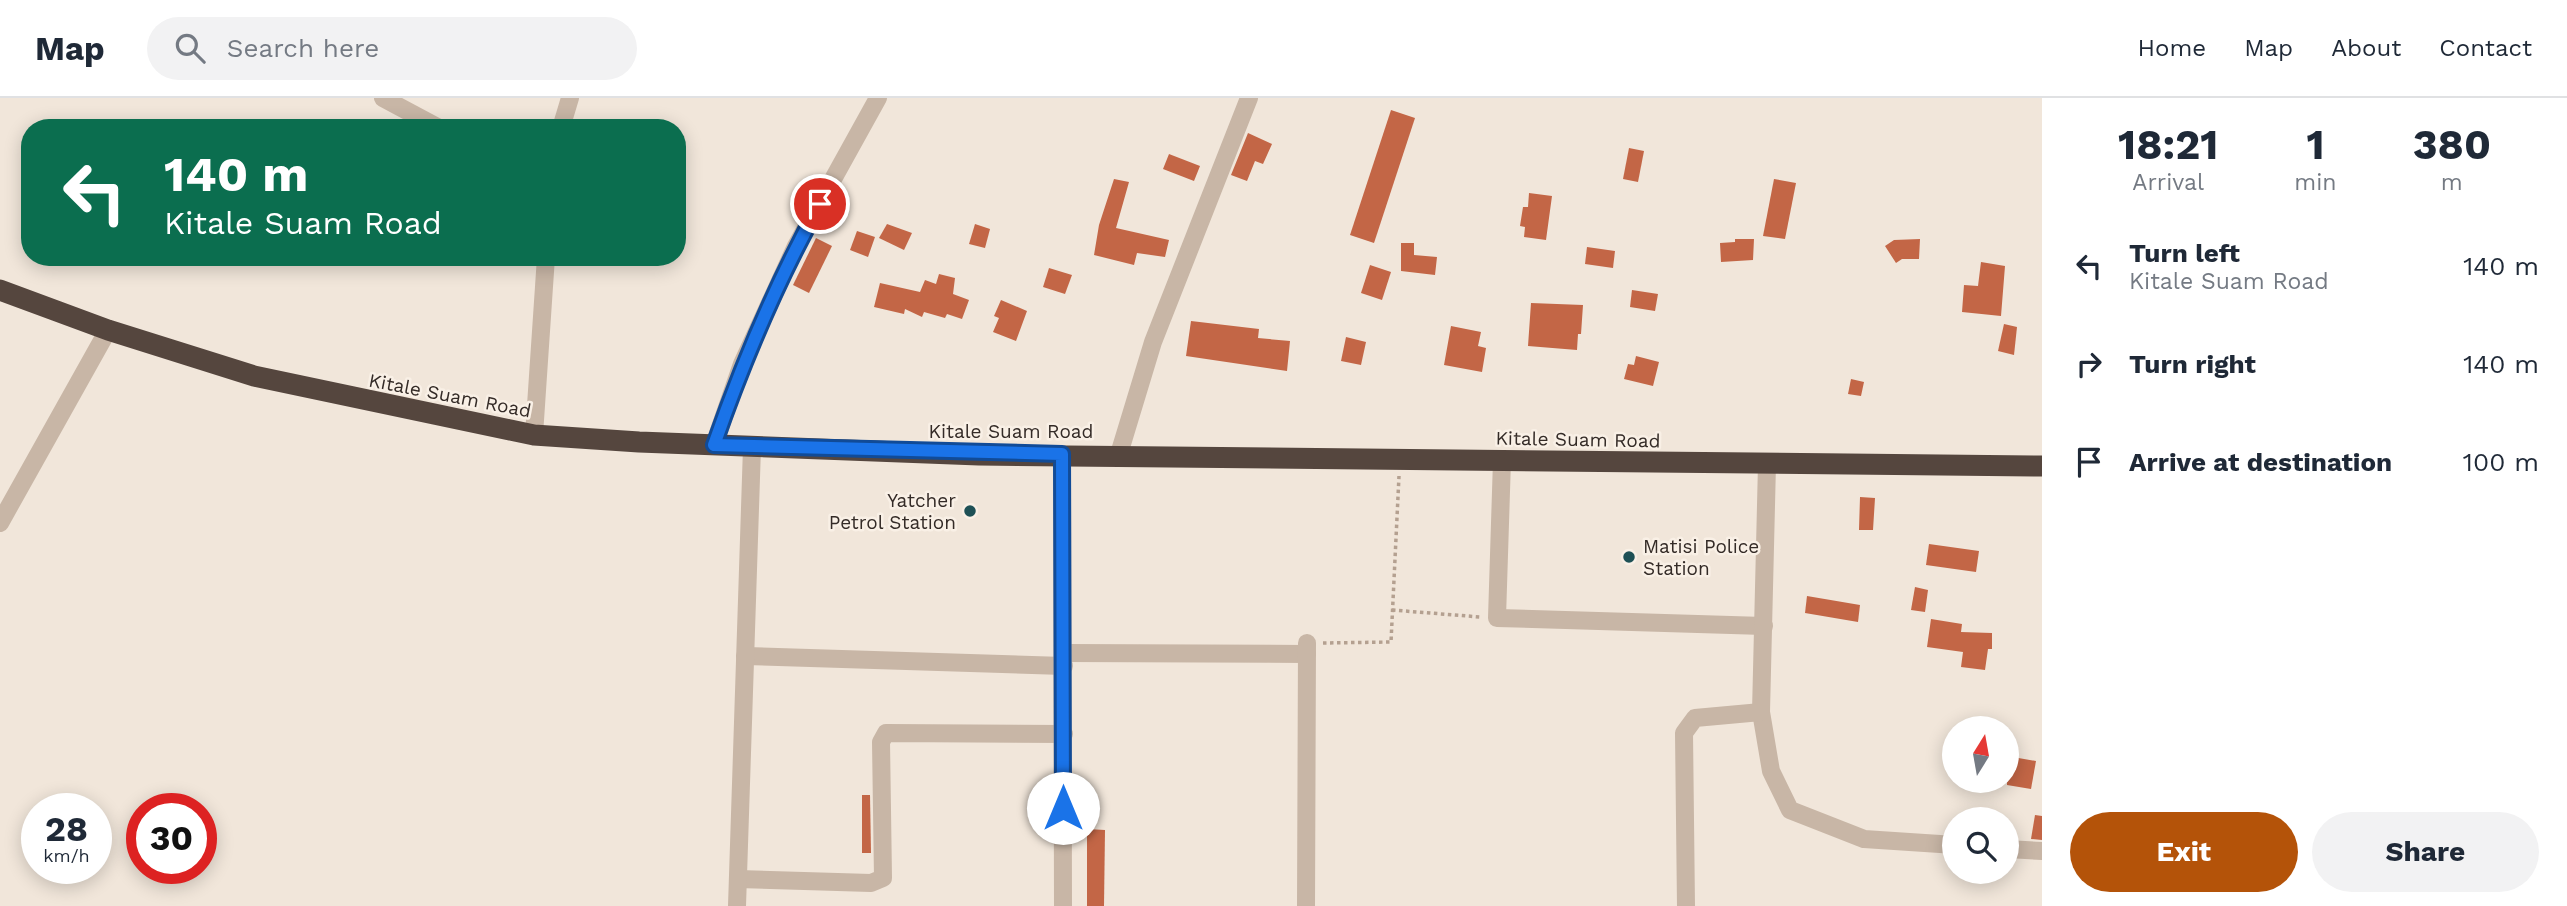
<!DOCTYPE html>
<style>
body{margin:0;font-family:"Work Sans",sans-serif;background:#f2f2f3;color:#1f2937;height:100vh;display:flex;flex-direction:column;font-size:26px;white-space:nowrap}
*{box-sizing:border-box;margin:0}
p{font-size:23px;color:#747a83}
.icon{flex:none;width:38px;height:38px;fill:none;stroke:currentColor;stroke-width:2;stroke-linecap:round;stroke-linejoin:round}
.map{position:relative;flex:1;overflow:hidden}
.panel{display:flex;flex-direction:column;background:#fff;width:525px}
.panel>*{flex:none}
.hud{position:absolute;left:21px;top:21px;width:665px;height:147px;border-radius:28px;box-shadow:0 4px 18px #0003;background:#0b6e4f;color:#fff;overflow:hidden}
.needle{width:46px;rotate:11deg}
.fabs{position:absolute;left:1942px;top:618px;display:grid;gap:14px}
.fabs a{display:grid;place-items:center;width:77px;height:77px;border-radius:50%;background:#fff;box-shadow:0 4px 18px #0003;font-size:35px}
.speed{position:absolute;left:21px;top:695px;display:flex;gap:14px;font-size:35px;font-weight:700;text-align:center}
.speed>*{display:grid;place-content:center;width:91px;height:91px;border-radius:50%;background:#fff;box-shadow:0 4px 18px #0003;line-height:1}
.speed small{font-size:18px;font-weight:400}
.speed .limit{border:10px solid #d22;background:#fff;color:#111}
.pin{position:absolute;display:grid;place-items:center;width:60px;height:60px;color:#fff;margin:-30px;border:4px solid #fff;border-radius:50%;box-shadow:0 2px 7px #0007}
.me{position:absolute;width:77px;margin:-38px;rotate:0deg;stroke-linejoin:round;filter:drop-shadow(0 0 5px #0008)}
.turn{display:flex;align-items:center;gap:24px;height:147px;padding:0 28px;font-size:32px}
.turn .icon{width:91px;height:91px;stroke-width:2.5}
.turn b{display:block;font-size:49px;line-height:60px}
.eta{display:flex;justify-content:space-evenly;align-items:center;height:119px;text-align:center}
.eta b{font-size:42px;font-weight:700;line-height:49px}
.cta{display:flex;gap:14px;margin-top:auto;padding:14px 28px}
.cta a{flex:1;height:80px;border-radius:42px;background:#b45309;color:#fff;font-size:28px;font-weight:700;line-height:80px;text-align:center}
.cta a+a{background:#f2f2f3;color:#1f2937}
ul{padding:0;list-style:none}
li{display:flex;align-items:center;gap:21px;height:98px;padding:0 28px}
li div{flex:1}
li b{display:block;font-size:26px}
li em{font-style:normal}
header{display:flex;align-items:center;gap:42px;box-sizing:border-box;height:98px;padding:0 35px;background:#fff;border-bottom:2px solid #e0e1e3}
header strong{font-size:33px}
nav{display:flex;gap:38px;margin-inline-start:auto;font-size:24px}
.search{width:490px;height:63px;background:#f2f2f3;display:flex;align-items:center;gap:18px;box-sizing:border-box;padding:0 24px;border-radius:38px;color:#747a83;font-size:26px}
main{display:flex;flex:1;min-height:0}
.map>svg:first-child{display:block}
.building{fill:#c36646}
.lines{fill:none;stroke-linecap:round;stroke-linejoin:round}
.path{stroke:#b4a090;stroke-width:3.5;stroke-dasharray:3.5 3.5;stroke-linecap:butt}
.minor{stroke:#c8b6a6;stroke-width:18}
.highway{stroke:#55463e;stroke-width:21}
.route-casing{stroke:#114b97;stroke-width:18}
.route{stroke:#1a73e8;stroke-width:12}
.poi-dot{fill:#1e5055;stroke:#f9f0e6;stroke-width:2.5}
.labels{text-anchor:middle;stroke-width:5;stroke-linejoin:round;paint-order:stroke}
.street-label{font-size:19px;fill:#342b27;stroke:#f9f0e6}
.poi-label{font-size:19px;fill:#342b27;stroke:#f9f0e6;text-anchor:end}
</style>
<header>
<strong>Map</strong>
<div class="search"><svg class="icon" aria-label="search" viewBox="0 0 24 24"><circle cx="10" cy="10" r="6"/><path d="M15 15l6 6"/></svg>Search here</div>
<nav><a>Home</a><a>Map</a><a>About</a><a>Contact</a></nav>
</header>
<main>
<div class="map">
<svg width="2042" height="808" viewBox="0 0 2042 808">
<rect width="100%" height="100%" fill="#f1e6da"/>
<!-- building -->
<g class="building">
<path d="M 1391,12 L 1415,20 L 1374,145 L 1350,137 Z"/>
<path d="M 1248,35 L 1272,46 L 1263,66 L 1255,63 L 1247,83 L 1231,77 Z"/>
<path d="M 1629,50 L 1644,53 L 1638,84 L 1623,81 Z"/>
<path d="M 1169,56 L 1200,68 L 1194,83 L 1163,71 Z"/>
<path d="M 1114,81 L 1129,84 L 1116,130 L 1169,142 L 1165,159 L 1137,155 L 1134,167 L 1094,157 L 1099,127 Z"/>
<path d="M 1774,81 L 1796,85 L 1785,141 L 1763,138 Z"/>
<path d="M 1529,95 L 1552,98 L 1546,142 L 1524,139 L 1525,129 L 1520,128 L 1523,109 L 1528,109 Z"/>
<path d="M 887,126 L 912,135 L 904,152 L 879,140 Z"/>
<path d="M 975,126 L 990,131 L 985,150 L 969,146 Z"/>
<path d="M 857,133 L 875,139 L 868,159 L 850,152 Z"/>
<path d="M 816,140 L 832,148 L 809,195 L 793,187 Z"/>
<path d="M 1735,141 L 1754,141 L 1753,162 L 1721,164 L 1720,145 L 1735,144 Z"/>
<path d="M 1920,141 L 1919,161 L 1902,161 L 1896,165 L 1885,148 L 1894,142 Z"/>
<path d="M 1401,145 L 1414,145 L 1414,157 L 1437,159 L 1435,177 L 1401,173 Z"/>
<path d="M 1587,149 L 1615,153 L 1613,170 L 1585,166 Z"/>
<path d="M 1981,164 L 2005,168 L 2001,218 L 1962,214 L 1964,187 L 1978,188 Z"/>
<path d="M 1370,167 L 1391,174 L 1382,202 L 1361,195 Z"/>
<path d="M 1049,170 L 1072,177 L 1065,196 L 1043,189 Z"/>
<path d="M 939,176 L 955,180 L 953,196 L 969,202 L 962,221 L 947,216 L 945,220 L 924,214 L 922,219 L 905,211 L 904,216 L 874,209 L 880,185 L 920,194 L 925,182 L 936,186 Z"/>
<path d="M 1632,192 L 1658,196 L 1655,213 L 1630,209 Z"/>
<path d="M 1001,202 L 1027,213 L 1016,243 L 993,234 L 999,220 L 994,218 Z"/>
<path d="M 1531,205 L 1583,207 L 1581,236 L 1578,236 L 1577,252 L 1528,248 Z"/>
<path d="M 1191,223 L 1259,231 L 1258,240 L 1290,243 L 1287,273 L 1186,258 Z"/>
<path d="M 2004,226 L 2017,229 L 2014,257 L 1998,253 Z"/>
<path d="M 1451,228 L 1481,234 L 1478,248 L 1486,250 L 1482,274 L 1444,267 Z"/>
<path d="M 1346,239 L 1366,244 L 1361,267 L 1341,263 Z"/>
<path d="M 1636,258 L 1659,264 L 1653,288 L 1624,281 L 1628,266 L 1634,267 Z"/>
<path d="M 1851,281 L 1864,284 L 1861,298 L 1848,296 Z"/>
<path d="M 1860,399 L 1875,400 L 1873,432 L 1859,432 Z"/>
<path d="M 1929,446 L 1979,453 L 1976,474 L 1926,467 Z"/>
<path d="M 1915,489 L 1928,492 L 1925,514 L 1911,512 Z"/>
<path d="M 1807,498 L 1860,507 L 1858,524 L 1805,515 Z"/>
<path d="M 1931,521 L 1962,526 L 1961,534 L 1992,535 L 1992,551 L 1988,551 L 1985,572 L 1961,569 L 1963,554 L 1927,549 Z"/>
<path d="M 2007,658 L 2036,663 L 2031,691 L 2007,687 Z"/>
<path d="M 862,697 L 870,697 L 871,755 L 862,755 Z"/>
<path d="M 2035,717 L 2042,718 L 2042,742 L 2031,741 Z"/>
<path d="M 1087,731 L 1105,732 L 1104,808 L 1087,808 Z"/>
</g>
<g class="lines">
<!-- path -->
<g class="path">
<path d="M 1392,512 L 1480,519"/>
<path d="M 1323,545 L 1391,544 L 1399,378"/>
</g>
<!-- minor -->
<g class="minor">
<path d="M 383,0 L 439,30"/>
<path d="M 561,30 L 570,0"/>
<path d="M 534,337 L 546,159"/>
<path d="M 714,347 L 742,266 L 796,148 L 878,0"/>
<path d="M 1119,356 L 1153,244 L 1249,0"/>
<path d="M 1062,357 L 1063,808"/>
<path d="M 1502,362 L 1497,520 L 1764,528"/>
<path d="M 0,425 L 108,232"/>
<path d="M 1064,555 L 1307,556"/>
<path d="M 745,558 L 1064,568"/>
<path d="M 1761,614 L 1771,673 L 1790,712 L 1864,741 L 1955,747"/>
<path d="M 2007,751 L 2042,753"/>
<path d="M 738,781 L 871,785 L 883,780 L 881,644 L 886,635 L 1064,636"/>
<path d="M 737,808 L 752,349"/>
<path d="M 1306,808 L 1307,545"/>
<path d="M 1686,808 L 1684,635 L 1695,620 L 1761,614 L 1767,366"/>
</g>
<!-- highway -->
<path class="highway" d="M 0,192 L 108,232 L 254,278 L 534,337 L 639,344 L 979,357 L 2042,368"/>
</g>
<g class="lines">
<!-- route casing -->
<g class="route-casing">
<path id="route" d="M 820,106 C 777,183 743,264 714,347 L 1062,356 L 1063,710"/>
</g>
<!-- route -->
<use href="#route" class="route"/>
</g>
<!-- markers -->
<g class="poi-dot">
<circle cx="970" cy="413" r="7"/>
<circle cx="1629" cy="459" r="7"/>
</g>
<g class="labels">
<!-- street labels -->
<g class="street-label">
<text transform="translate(450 297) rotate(11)" y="7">Kitale Suam Road</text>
<text x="1011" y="340">Kitale Suam Road</text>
<text transform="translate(1578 341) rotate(1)" y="7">Kitale Suam Road</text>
</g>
<!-- poi labels -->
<g class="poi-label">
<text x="956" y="409">Yatcher<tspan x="956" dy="22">Petrol Station</tspan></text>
<text x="1643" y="455" text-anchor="start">Matisi Police<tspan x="1643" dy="22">Station</tspan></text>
</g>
</g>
</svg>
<div class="fabs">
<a><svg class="needle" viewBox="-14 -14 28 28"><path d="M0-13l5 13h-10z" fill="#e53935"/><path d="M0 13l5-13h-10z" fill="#747a83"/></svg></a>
<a><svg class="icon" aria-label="search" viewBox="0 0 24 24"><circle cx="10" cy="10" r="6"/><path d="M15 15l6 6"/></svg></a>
</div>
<div class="speed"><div>28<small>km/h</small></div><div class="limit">30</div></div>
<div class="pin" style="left:820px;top:106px;background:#d93025"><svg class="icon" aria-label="arrive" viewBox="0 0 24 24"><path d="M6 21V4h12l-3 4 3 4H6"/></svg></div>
<svg class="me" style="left:1063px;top:710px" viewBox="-20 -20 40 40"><circle r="19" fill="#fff"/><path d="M0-13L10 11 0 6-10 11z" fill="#1a73e8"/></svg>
<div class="hud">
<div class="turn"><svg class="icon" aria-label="left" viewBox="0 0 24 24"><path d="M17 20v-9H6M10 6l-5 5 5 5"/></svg><div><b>140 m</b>Kitale Suam Road</div></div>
</div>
</div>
<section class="panel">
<div class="eta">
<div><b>18:21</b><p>Arrival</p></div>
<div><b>1</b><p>min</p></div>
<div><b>380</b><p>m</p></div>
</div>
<ul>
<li><svg class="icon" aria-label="left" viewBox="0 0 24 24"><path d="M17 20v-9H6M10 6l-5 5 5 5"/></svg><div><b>Turn left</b><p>Kitale Suam Road</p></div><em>140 m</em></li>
<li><svg class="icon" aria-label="right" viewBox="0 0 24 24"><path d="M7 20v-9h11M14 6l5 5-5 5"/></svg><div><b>Turn right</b></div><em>140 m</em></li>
<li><svg class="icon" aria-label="arrive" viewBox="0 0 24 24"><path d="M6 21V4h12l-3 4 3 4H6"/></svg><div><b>Arrive at destination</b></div><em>100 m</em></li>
</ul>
<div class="cta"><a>Exit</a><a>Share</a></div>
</section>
</main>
